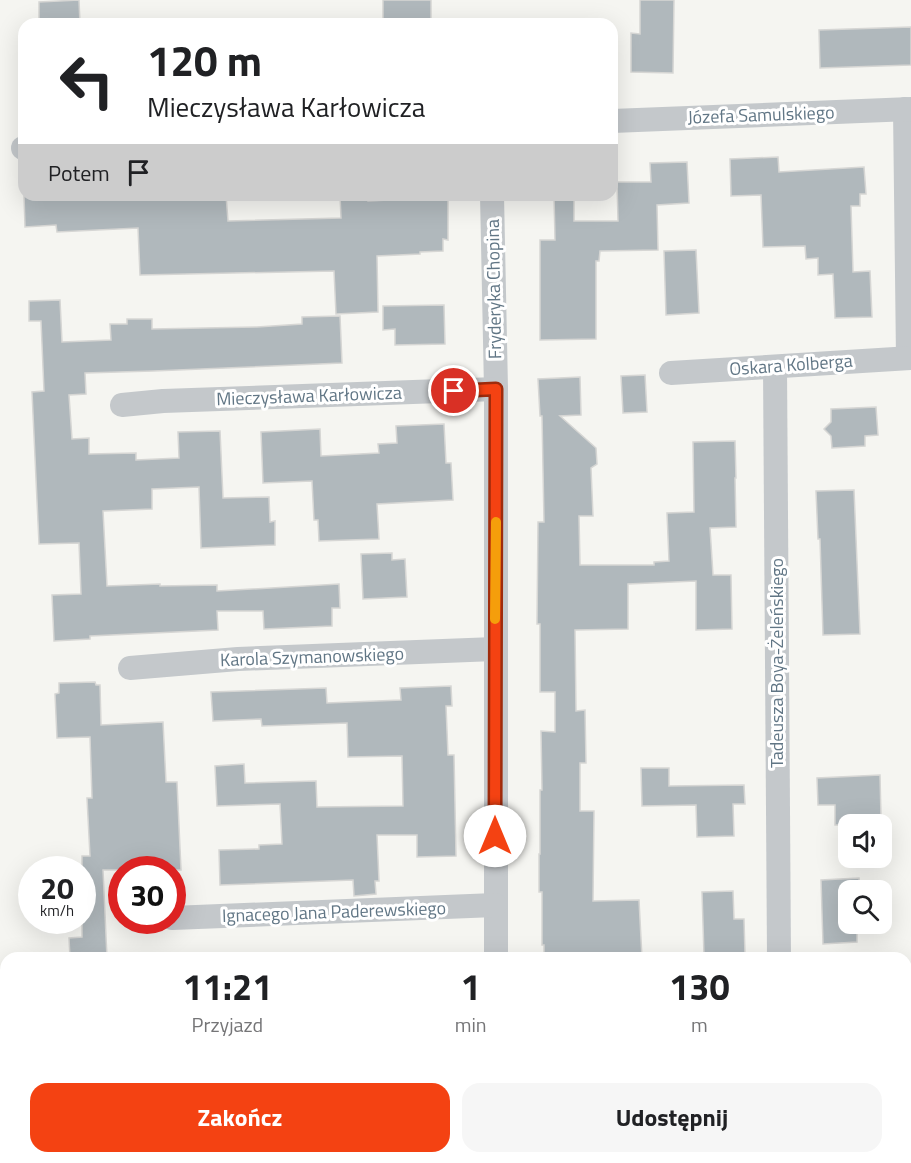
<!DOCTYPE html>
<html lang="pl">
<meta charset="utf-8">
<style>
body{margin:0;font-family:"Titillium Web",sans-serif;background:#f6f6f6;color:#202124;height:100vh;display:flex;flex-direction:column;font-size:22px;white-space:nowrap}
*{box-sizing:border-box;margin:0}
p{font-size:20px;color:#757577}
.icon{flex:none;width:33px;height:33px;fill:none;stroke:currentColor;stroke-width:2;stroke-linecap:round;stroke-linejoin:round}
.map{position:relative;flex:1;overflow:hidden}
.panel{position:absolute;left:0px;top:952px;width:912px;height:212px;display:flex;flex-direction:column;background:#fff;border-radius:18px 18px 0 0;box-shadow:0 6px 24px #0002}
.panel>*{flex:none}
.guide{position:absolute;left:18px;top:18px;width:600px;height:183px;border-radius:18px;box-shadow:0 6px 24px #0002;background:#fff;color:#202124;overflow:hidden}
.fabs{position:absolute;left:838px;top:814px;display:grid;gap:12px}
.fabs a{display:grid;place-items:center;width:54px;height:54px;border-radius:12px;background:#fff;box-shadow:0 6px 24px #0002;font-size:30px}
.speed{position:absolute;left:18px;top:856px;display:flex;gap:12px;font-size:30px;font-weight:700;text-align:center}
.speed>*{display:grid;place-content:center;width:78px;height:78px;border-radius:50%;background:#fff;box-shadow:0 6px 24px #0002;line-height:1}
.speed small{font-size:15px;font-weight:400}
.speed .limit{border:9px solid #d22;background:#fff;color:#111}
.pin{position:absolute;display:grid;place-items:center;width:51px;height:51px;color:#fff;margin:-26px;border:3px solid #fff;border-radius:50%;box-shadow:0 2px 6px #0007}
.me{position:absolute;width:66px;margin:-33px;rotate:0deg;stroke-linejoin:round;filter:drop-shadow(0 0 4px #0008)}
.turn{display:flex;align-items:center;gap:21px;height:126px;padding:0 30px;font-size:27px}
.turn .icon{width:78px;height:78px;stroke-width:2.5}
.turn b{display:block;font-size:42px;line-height:51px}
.then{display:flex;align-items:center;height:57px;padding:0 30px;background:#0003;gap:12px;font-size:22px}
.eta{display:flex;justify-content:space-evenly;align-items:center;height:102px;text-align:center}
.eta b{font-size:36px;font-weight:700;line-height:42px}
.button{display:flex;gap:12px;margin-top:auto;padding:12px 30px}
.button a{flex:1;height:69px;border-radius:18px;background:#f44212;color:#fff;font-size:24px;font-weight:700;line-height:69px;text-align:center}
.button a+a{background:#f6f6f6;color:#202124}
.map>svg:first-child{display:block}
.building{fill:#b0b8bc;stroke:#d6d6d4;stroke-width:1.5}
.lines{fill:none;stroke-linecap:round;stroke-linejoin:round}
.street{stroke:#c4c8cb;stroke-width:24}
.route-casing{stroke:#9f2b0c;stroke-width:15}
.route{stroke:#f44212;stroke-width:10}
.slow{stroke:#f59e0b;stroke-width:10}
.labels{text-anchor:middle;stroke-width:6;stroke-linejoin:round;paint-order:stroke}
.street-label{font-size:18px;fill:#617685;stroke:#fff}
</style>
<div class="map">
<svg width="911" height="1163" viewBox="0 0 911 1163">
<rect width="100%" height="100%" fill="#f5f5f1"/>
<!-- building -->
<g class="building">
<path d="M 79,0 L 80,24 L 39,24 L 39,2 Z"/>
<rect x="383" y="0" width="48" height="24"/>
<path d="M 640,0 L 674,0 L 673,73 L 631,72 L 631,33 L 640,34 Z"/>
<path d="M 911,27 L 911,65 L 820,68 L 819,30 Z"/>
<path d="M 778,157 L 779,172 L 864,167 L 866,194 L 860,194 L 860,206 L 851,206 L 853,272 L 870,271 L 872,317 L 835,318 L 833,274 L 818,275 L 818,258 L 806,259 L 805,246 L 763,247 L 761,195 L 731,196 L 730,159 Z"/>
<path d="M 687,162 L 689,203 L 657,205 L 658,250 L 600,251 L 599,261 L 596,261 L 596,339 L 540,340 L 540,240 L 555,240 L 554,195 L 574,195 L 574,221 L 618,221 L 617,182 L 651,182 L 650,163 Z"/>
<path d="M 24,195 L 226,195 L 228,221 L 341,218 L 340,195 L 368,195 L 368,201 L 410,199 L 410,197 L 448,196 L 448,240 L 443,239 L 443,251 L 420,252 L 420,254 L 377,256 L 378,312 L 336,314 L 334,271 L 140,275 L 138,228 L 57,232 L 56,225 L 25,227 Z"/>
<path d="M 696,250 L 699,313 L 666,315 L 664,251 Z"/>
<path d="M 60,300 L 62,342 L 111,340 L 110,324 L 127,324 L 127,319 L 152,319 L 152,329 L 257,327 L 302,324 L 302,317 L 340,316 L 342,363 L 153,371 L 85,373 L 86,394 L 69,395 L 72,439 L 89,438 L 89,454 L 136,453 L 136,460 L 179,458 L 178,432 L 220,431 L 223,498 L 269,497 L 270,522 L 275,521 L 275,545 L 201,548 L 199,487 L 152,489 L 152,509 L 103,511 L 107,586 L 160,584 L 160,586 L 217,585 L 217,591 L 339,584 L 340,608 L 332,608 L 332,626 L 264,629 L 263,611 L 217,611 L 218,630 L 90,636 L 90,639 L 54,641 L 52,595 L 81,594 L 79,543 L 39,544 L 32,392 L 44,391 L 41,321 L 29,321 L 29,301 Z"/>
<path d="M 444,305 L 445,344 L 395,345 L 395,329 L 383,330 L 383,306 Z"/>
<path d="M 645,375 L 647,412 L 623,413 L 621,376 Z"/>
<path d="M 580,377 L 581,415 L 560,416 L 596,448 L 597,464 L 591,468 L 593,516 L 579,516 L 580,565 L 654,565 L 654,562 L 669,561 L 667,513 L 694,512 L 693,442 L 735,441 L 736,478 L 735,478 L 736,527 L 710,528 L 713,575 L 731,575 L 732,629 L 696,630 L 696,581 L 628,584 L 628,629 L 575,630 L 576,711 L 585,710 L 586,763 L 580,763 L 580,811 L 594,811 L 593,901 L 639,900 L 642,958 L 544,958 L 544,945 L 542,945 L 542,892 L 539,892 L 539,854 L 540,854 L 540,790 L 542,790 L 541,731 L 555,732 L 555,692 L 540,692 L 540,624 L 537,624 L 538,522 L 544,522 L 542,416 L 540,416 L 538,379 Z"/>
<path d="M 876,407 L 878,435 L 865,436 L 865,446 L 832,448 L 831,436 L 824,429 L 831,422 L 831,409 Z"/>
<path d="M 444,424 L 446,463 L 451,463 L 453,500 L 377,504 L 379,539 L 319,541 L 318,520 L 314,520 L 312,481 L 263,483 L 261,432 L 320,429 L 321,456 L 379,453 L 378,444 L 397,443 L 396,426 Z"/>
<path d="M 854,490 L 860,634 L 823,635 L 820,539 L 818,539 L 816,491 Z"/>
<path d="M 392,553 L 392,560 L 405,559 L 407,597 L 363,599 L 361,554 Z"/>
<path d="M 95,682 L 96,685 L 100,685 L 101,725 L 163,722 L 166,782 L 177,782 L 181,870 L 103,870 L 107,958 L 70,958 L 69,938 L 82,937 L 82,856 L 90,856 L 87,798 L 92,798 L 90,737 L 57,738 L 55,694 L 59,693 L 59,683 Z"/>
<path d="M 451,686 L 452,706 L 446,706 L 448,755 L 454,755 L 456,856 L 417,857 L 417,835 L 377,835 L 379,881 L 375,881 L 376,894 L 354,896 L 353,880 L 220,885 L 219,850 L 259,849 L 259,845 L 282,844 L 280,804 L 217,806 L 215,766 L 244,764 L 245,783 L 316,781 L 317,807 L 403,806 L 402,756 L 348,757 L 347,723 L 262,726 L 261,719 L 213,721 L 211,692 L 326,688 L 327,703 L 401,700 L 400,688 Z"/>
<path d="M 641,768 L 669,768 L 669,786 L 744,785 L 745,804 L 733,804 L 734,836 L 697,837 L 696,805 L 642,806 Z"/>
<path d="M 880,775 L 881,817 L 875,817 L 875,825 L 835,825 L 835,805 L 818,805 L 817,778 Z"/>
<path d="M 859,878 L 860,891 L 849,891 L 849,924 L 862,924 L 862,926 L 857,926 L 857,942 L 823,944 L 821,880 Z"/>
<path d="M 733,891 L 734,919 L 744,919 L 745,955 L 704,956 L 702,892 Z"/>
</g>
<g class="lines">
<!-- street -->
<g class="street">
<path d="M 905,109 L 908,358"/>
<path d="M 612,121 L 911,109"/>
<path d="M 23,148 L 24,148"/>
<path d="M 492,195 L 496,389 L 496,958"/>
<path d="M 775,367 L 779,958"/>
<path d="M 671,373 L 911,358"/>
<path d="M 122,405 L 163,401 L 496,389"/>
<path d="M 130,668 L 238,659 L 495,649"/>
<path d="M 172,918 L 495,905"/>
<path d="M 781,1158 L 781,1163"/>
<path d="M 455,1163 L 498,1161"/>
</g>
</g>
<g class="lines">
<!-- route casing -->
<g class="route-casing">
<path id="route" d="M 454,391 L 496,389 L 495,836"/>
</g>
<!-- route -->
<use href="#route" class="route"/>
<!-- slow -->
<path class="slow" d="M 495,619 L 496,522"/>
</g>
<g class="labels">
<!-- street labels -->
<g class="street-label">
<text transform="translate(761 115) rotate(-2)" y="6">Józefa Samulskiego</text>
<text transform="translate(494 289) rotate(-91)" y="6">Fryderyka Chopina</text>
<text transform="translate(791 365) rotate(-4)" y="6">Oskara Kolberga</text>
<text transform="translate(309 396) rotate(-2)" y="6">Mieczysława Karłowicza</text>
<text transform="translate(312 657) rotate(-2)" y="6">Karola Szymanowskiego</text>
<text transform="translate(777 663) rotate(-90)" y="6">Tadeusza Boya-Żeleńskiego</text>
<text transform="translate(334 912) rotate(-2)" y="6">Ignacego Jana Paderewskiego</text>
</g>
</g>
</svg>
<div class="fabs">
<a><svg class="icon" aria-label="sound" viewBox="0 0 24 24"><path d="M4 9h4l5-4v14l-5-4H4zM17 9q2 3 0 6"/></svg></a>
<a><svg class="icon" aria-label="search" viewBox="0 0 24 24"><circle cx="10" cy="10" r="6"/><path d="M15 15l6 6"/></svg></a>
</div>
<div class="speed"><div>20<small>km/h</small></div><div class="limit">30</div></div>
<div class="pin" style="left:454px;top:391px;background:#d93025"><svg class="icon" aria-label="arrive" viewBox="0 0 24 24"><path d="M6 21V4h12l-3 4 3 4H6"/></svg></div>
<svg class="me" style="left:495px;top:836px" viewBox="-20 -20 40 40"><circle r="19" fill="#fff"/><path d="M0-13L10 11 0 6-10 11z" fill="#f44212"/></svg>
<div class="guide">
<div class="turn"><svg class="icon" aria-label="left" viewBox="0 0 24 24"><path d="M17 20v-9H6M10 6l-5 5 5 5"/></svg><div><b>120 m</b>Mieczysława Karłowicza</div></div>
<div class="then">Potem<svg class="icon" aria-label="arrive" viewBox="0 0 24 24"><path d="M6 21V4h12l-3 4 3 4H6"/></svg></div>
</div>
<section class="panel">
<div class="eta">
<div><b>11:21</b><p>Przyjazd</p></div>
<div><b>1</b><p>min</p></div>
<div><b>130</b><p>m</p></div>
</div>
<div class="button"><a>Zakończ</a><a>Udostępnij</a></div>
</section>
</div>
